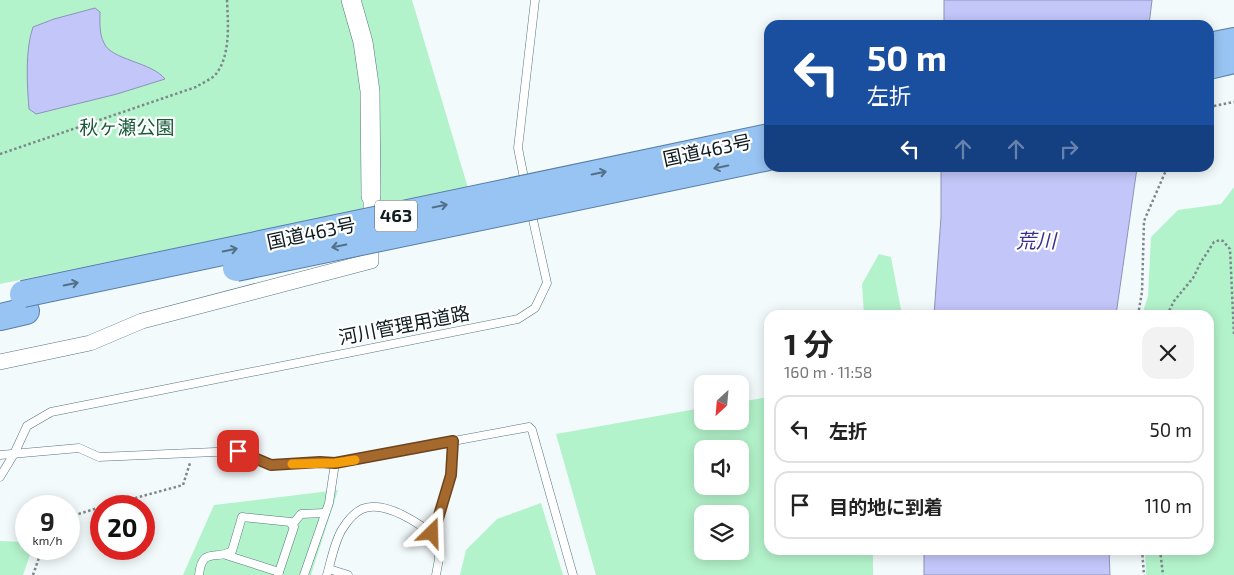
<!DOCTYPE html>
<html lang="ja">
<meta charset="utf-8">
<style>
body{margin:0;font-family:"Exo 2","Noto Sans JP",sans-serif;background:#f2f2f2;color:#222;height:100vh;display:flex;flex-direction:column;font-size:19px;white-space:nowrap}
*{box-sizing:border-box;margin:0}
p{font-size:16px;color:#767676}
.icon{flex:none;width:28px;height:28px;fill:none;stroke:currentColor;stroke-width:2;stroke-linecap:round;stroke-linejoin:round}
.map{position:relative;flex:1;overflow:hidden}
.sheet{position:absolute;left:764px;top:310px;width:450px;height:245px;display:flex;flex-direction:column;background:#fff;border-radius:15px;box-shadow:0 2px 12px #0003}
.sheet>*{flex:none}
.guide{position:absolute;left:764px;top:20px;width:450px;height:152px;border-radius:15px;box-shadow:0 2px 12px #0003;background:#1a4fa0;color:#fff;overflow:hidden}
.needle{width:32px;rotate:206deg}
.fabs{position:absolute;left:694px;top:375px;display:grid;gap:10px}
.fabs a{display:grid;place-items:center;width:55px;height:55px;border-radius:10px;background:#fff;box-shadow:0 2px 12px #0003;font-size:25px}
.speed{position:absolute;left:15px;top:495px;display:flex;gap:10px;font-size:25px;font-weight:700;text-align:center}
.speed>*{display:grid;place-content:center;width:65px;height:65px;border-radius:50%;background:#fff;box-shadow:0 2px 12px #0003;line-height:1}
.speed small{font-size:12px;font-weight:400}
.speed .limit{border:8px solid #d22;background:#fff;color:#111}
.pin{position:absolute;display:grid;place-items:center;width:42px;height:42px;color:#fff;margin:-21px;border-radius:10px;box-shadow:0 2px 8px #0006}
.me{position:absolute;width:55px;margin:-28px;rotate:22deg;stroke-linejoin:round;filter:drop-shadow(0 0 4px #0008)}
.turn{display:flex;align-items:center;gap:18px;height:105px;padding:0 20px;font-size:22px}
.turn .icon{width:65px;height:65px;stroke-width:2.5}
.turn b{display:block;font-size:35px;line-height:42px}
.lanes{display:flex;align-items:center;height:48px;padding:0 20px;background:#0003;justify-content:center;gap:25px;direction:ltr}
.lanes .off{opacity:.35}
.round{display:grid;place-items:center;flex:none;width:52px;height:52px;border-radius:15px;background:#f2f2f2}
.overview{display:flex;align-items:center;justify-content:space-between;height:85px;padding:0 20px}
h1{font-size:30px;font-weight:700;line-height:38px}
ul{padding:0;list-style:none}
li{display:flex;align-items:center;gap:15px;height:68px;margin:0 10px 8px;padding:0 10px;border:2px solid #e0e0e0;border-radius:15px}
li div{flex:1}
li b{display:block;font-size:19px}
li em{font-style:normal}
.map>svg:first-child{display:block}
.green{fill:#b3f3cb;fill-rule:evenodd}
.water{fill:#c3c6f9;stroke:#8d93b8}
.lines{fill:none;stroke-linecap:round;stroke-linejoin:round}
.service-casing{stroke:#55757f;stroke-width:9}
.minor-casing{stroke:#55757f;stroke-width:16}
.tertiary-casing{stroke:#55757f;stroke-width:20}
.trunk-casing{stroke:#577fa7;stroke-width:28}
.path{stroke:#7d888b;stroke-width:2.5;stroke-dasharray:2.5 2.5;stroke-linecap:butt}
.service{stroke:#fff;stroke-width:8}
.minor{stroke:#fff;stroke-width:15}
.tertiary{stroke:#fff;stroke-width:19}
.trunk{stroke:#98c4f3;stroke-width:26}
.trunk-bridge-casing{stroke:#577fa7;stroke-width:28;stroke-linecap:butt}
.trunk-bridge{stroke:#98c4f3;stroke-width:26}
.oneway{stroke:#537089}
.route-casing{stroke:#6c441d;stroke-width:12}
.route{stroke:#a6692d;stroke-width:9}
.slow{stroke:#f59e0b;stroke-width:9}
.labels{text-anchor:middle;stroke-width:4.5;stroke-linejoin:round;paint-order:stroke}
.shield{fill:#fff;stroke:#565f62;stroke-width:1}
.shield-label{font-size:18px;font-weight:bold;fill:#0e1b1f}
.park-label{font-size:19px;fill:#165a38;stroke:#fff}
.street-label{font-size:19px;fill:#0e1b1f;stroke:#fff}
.water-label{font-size:20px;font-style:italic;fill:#3b308d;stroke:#fff}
</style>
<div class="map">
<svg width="1234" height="575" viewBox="0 0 1234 575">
<rect width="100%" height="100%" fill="#f3fafc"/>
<!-- green -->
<g class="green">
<path d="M 0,0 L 412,0 L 468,188 L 0,284 Z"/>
<path d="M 1234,187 L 1234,575 L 1146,575 L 1145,550 L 1209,550 L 1209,315 L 1142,315 L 1148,296 L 1151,237 L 1178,210 L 1221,204 Z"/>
<path d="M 879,254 L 891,257 L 902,315 L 864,315 L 862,284 Z"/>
<path d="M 769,397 L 769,550 L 873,550 L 873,575 L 596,575 L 556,434 L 702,408 L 702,421 L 740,421 L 740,402 ZM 702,449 L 740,449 L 740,486 L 702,486 ZM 702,514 L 740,514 L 740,551 L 702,551 Z"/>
<path d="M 338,490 L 311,575 L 183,575 L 214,505 Z"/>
<path d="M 541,503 L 563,575 L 460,575 L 466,550 L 497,519 Z"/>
<path d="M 0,541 L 26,542 L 26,549 L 32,549 L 23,575 L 0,575 Z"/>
</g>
<!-- water -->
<g class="water">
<path d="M 944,0 L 1152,0 L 1149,25 L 944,25 Z"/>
<path d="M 95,8 L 100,12 C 100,22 99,34 104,43 C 111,60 152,62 165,79 L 117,94 L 36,114 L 29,109 C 27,84 25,50 33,27 L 54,19 Z"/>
<path d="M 941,168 L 1137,168 L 1116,315 L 934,315 L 941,217 Z"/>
<path d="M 924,550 L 1109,550 L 1110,575 L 924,575 Z"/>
</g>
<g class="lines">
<!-- service casing -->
<g class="service-casing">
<g id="service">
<path d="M 525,183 L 518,148 L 535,0"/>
<path d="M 0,455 L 79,448 L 99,457 L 238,451 L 271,465 L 320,462 L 335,463 L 529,427 L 532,430 L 573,575"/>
<path d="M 0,477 L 14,454 L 27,426 L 51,412 L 518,319 L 535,308 L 547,283 L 531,211"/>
<path d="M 292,525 L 301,514 L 325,513"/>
<path d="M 432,533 L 437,522 L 451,475 L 453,441"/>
<path d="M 226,555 L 279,572"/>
<path d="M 329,569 L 348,575"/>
<path d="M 199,575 C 202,546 216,561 232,551 L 242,517 L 291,522 L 294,527 L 278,575"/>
<path d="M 304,575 L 329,503 L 335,463"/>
<path d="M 327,575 C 331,561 335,539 343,528 C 348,520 354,513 362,509 C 385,499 422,525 438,539 L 439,559 L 436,575"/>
</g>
</g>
<!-- minor casing -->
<g class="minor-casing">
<path id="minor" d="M 0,362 L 90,343 L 142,321 L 371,261 L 371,196"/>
</g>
<!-- tertiary casing -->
<g class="tertiary-casing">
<path id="tertiary" d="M 351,0 L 363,42 L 370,91 L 371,196"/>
</g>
<!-- trunk casing -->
<g class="trunk-casing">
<g id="trunk">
<path d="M 1209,46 L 1234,41"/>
<path d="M 1209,66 L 1234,60"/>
<path d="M 0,317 L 26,311"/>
</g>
</g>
<!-- path -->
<g class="path">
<path d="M 1209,107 L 1234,102"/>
<path d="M 0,154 L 196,87 C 202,83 212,79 216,74 C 231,55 228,22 227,0"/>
<path d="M 1138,315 L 1142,292 L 1144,221 L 1167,168"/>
<path d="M 1167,315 L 1174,301 L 1193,278 L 1201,262 L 1214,242 L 1220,240 L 1223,241 L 1230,249 L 1234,335"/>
<path d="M 106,506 L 183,485 L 190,463"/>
<path d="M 69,517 L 101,507"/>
<path d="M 1142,550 L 1144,575"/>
<path d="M 1160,550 L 1163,575"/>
<path d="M 33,575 L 42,549"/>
</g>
<!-- service -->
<use href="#service" class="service"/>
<!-- minor -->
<use href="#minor" class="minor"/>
<!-- tertiary -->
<use href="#tertiary" class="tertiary"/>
<!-- trunk -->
<use href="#trunk" class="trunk"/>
<!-- trunk-bridge casing -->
<g class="trunk-bridge-casing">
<g id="trunk-bridge">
<path d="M 236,268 L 769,157"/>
<path d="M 23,294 L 769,137"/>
</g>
</g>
<!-- trunk-bridge -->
<use href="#trunk-bridge" class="trunk-bridge"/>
</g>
<!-- one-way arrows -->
<defs><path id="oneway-shaft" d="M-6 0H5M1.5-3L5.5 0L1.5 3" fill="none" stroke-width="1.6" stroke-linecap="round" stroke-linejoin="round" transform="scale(1.25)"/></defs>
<g class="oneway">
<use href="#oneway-shaft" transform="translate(721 167) rotate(168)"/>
<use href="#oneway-shaft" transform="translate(599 173) rotate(-12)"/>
<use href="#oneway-shaft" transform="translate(440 206) rotate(-12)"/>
<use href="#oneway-shaft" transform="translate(339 246) rotate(168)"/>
<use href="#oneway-shaft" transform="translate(230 250) rotate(-12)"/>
<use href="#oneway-shaft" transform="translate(71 284) rotate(-12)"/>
</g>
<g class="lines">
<!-- route casing -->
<g class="route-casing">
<path id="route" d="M 238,451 L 271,465 L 320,462 L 335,463 L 453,441 L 451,475 L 437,522 L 432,533"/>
</g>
<!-- route -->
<use href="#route" class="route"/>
<!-- slow -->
<path class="slow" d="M 292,464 L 335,463 L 355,460"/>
</g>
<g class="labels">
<!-- shield labels -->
<rect class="shield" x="375" y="200.5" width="42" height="31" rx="4"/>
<g class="shield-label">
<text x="396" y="222">463</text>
</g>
<!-- park labels -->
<g class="park-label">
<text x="127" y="134">秋ヶ瀬公園</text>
</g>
<!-- street labels -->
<g class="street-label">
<text transform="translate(707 150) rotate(-12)" y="7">国道463号</text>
<text transform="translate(311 233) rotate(-12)" y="7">国道463号</text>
<text transform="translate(404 325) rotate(-11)" y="7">河川管理用道路</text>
</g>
<!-- water labels -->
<g class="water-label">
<text x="1036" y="248">荒川</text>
</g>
</g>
</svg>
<div class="fabs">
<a><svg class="needle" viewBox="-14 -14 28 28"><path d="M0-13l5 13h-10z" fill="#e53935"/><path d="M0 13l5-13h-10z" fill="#767676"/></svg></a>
<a><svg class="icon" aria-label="sound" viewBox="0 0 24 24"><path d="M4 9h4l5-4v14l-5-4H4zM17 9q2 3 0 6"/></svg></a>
<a><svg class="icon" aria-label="layers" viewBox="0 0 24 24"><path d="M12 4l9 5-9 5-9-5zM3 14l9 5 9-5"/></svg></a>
</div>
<div class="speed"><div>9<small>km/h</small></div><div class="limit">20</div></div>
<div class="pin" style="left:238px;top:451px;background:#d93025"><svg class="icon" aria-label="arrive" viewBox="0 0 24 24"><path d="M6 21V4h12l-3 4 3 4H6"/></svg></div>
<svg class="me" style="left:432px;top:533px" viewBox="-20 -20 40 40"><path d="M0-17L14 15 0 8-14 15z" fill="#a6692d" stroke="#fff" stroke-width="4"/></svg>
<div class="guide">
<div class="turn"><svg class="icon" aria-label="left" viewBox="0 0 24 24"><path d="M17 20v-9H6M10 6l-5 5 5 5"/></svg><div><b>50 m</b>左折</div></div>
<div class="lanes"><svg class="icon" aria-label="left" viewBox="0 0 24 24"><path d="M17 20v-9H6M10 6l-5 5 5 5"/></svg><svg class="icon off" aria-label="ahead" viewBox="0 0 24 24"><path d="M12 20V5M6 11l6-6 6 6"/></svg><svg class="icon off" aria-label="ahead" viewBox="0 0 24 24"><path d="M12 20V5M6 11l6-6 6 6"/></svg><svg class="icon off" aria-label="right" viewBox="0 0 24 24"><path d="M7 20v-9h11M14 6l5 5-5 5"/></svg></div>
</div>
<section class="sheet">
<div class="overview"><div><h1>1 分</h1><p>160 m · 11:58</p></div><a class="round"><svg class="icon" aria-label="close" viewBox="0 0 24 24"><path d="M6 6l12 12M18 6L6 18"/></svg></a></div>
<ul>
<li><svg class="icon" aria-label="left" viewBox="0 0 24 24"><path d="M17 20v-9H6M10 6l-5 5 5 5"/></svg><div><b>左折</b></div><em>50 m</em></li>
<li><svg class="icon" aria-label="arrive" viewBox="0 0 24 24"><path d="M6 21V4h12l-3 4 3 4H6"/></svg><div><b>目的地に到着</b></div><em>110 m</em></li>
</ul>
</section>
</div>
